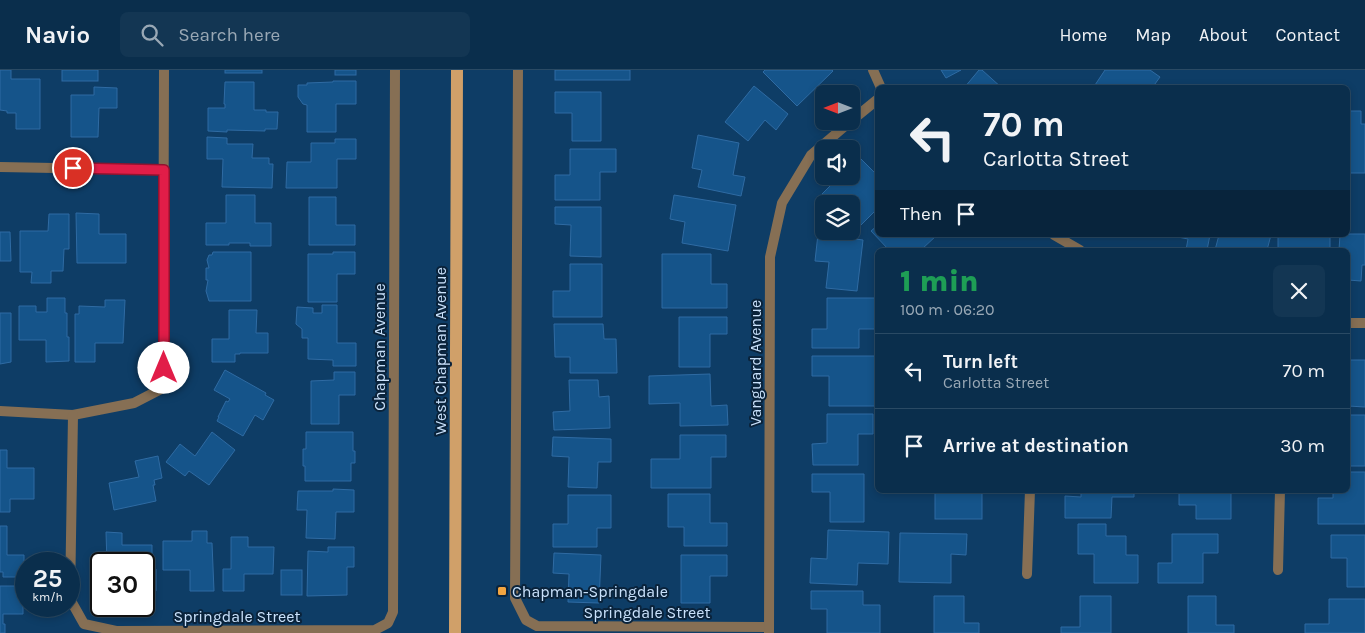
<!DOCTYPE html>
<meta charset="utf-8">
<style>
body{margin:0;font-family:Karla,sans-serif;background:#133653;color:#f1f3f6;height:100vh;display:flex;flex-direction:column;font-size:19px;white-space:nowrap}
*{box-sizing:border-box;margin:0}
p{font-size:16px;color:#99a8b5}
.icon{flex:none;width:28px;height:28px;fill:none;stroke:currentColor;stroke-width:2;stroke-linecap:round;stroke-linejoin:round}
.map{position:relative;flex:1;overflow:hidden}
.details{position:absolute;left:875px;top:178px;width:475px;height:245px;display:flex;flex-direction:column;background:#0a2e4c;border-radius:8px;box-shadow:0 2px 8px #0003,0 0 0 1px #2a4a64}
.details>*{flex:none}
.banner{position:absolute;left:875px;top:15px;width:475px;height:152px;border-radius:8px;box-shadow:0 2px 8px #0003,0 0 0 1px #2a4a64;background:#0a2e4c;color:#f1f3f6;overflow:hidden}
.needle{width:32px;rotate:270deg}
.tools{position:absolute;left:815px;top:15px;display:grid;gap:10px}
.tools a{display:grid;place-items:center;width:45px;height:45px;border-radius:8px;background:#0a2e4c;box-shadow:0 2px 8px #0003,0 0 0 1px #2a4a64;font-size:25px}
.speed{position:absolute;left:15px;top:482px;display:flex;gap:10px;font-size:25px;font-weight:700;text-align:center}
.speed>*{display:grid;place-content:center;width:65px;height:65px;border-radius:50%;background:#0a2e4c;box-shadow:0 2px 8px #0003,0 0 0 1px #2a4a64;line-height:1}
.speed small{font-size:12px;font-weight:400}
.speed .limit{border:2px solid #111;border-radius:8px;background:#fff;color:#111}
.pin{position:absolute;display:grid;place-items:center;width:42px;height:42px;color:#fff;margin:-21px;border:2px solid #fff;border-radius:50%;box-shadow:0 1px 5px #0007}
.me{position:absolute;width:55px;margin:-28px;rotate:0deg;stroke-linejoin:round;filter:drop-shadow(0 0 4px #0008)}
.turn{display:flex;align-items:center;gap:18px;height:105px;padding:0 25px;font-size:22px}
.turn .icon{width:65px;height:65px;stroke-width:2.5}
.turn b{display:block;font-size:35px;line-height:42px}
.then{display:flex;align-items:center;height:48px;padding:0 25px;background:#0003;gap:10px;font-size:19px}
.round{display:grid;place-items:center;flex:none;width:52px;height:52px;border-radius:8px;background:#133653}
.headline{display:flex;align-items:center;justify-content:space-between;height:85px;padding:0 25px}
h1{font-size:30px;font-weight:800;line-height:38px;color:#1e9e55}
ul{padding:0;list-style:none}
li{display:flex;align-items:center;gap:15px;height:75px;padding:0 25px;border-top:1px solid #2a4a64}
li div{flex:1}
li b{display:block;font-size:19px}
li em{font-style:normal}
header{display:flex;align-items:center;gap:30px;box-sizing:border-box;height:70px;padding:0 25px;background:#0a2e4c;border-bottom:1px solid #2a4a64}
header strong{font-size:24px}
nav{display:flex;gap:28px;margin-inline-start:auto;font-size:18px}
.search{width:350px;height:45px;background:#133653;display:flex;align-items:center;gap:12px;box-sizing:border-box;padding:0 18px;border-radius:8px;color:#99a8b5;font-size:19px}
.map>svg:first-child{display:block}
.building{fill:#15548a;stroke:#2f6ba3}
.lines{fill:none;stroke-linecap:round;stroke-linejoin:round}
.street{stroke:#866f54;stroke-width:10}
.primary{stroke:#d0a069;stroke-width:12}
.route-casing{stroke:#92132f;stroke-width:12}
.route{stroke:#e11d48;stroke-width:9}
.poi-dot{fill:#f2a541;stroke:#0a233b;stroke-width:2}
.labels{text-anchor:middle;stroke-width:4;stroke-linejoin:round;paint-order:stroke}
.street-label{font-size:16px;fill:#c9e1fb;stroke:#0a233b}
.poi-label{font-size:16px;fill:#c9e1fb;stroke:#0a233b;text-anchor:start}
</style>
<header>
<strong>Navio</strong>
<div class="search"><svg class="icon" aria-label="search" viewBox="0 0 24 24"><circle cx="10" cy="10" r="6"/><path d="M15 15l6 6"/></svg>Search here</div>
<nav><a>Home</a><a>Map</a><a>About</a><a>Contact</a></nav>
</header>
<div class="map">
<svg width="1365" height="563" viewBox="0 0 1365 563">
<rect width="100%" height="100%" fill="#0e3d66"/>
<!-- building -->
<g class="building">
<path d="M 0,0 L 11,0 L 11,9 L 40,9 L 40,59 L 16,59 L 16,43 L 7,43 L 7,41 L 0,40 Z"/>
<rect x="62" y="0" width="36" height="11"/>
<rect x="225" y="0" width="37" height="3"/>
<rect x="335" y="0" width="21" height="5"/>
<rect x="555" y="0" width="75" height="10"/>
<path d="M 765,0 L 832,0 L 833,1 L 797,36 L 763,2 Z"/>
<path d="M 941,0 L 961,0 L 946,8 Z"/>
<path d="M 979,0 L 982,0 L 1002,18 L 964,18 Z"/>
<path d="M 1105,0 L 1150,0 L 1160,7 L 1152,18 L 1093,18 Z"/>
<path d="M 333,11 L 356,11 L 356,34 L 336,34 L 336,62 L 307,62 L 307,35 L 303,34 L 298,27 L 298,15 L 307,15 L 307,13 L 333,12 Z"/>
<path d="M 225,12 L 254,12 L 254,40 L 266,40 L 266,42 L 278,42 L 277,59 L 265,59 L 265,61 L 227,60 L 227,62 L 208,61 L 208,38 L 225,38 L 225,34 L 224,34 Z"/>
<path d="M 754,16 L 788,44 L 776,60 L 765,50 L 748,71 L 725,52 Z"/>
<path d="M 94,17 L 117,18 L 117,38 L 99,38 L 98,67 L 71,67 L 71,25 L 94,25 Z"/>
<path d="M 555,22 L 601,22 L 601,71 L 572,71 L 572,43 L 555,43 Z"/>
<path d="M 1348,41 L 1361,41 L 1361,54 L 1365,54 L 1365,103 L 1348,103 Z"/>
<path d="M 698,65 L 739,73 L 733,105 L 745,107 L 741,126 L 698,117 L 702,100 L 692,98 Z"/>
<path d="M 207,67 L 227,68 L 227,74 L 253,74 L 252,88 L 269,88 L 269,94 L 273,94 L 272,118 L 222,117 L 223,89 L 207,89 Z"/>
<path d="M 335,69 L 356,69 L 356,89 L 337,89 L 337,118 L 286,118 L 287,92 L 311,92 L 311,73 L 335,73 Z"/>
<path d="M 570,79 L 616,79 L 616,102 L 600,102 L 600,130 L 555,130 L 555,105 L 570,105 Z"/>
<path d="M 859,87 L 878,106 L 878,138 L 857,159 L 851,153 L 851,134 L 832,134 L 822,124 L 840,106 L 851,106 L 851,95 Z"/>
<path d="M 226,125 L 255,125 L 255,153 L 271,153 L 271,176 L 250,176 L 250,173 L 229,173 L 229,175 L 206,175 L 206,153 L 226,153 Z"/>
<path d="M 674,125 L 736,135 L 728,181 L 682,173 L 685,152 L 670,149 Z"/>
<path d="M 309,127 L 336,127 L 336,155 L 355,155 L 355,175 L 309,175 Z"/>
<path d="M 555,137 L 601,137 L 601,187 L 570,186 L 571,155 L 555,154 Z"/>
<path d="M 76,143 L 99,144 L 99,164 L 126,164 L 126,193 L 77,193 Z"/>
<path d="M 49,144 L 69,144 L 69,179 L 64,179 L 63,201 L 51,201 L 51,213 L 31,213 L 32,202 L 20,202 L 20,161 L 48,161 Z"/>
<path d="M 878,155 L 878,165 L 937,165 L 921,180 L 889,180 L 871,161 Z"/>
<path d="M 0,162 L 10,162 L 11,191 L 0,191 Z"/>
<path d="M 818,164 L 863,170 L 857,221 L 826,218 L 829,192 L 815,191 Z"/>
<path d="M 1348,164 L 1365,164 L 1365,195 L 1362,195 L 1361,211 L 1348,210 L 1348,180 L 1339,180 L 1340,165 L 1348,165 Z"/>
<path d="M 1168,165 L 1210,165 L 1207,180 L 1186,180 L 1188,169 Z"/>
<path d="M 1219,165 L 1271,165 L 1267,180 L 1215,180 Z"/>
<rect x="1278" y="165" width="52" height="15"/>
<path d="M 213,182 L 251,182 L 251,231 L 209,231 L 206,221 L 208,210 L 206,210 L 206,198 L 209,198 L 207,190 L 209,185 L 212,185 Z"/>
<path d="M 333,182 L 355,182 L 355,204 L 337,204 L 337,232 L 308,232 L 308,184 L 333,184 Z"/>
<path d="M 662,184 L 711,184 L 711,214 L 727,214 L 727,238 L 662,238 Z"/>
<path d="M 570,194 L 602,194 L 602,247 L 553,247 L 553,221 L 570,221 Z"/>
<path d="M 47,228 L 65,228 L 65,243 L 67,243 L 67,267 L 69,267 L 69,291 L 46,292 L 46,270 L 19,270 L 19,236 L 36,236 L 36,242 L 47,242 Z"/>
<path d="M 827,228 L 878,228 L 878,259 L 859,259 L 859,278 L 812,278 L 812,259 L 827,259 Z"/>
<path d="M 105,230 L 125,230 L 123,273 L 95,273 L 95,292 L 75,292 L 75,244 L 79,244 L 79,236 L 105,237 Z"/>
<path d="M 322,235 L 337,235 L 337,273 L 356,273 L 356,296 L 333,296 L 333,290 L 308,289 L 308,268 L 302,268 L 302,259 L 296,254 L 297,237 L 313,238 L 313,243 L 322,243 Z"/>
<path d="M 229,240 L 257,240 L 256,263 L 268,263 L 268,283 L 240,283 L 240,284 L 235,284 L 235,292 L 212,292 L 212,269 L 229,269 Z"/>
<path d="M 0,243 L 11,243 L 11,292 L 0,294 Z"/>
<path d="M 679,247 L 727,247 L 727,264 L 710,264 L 710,297 L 679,297 Z"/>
<path d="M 554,254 L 603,254 L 604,269 L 616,269 L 617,303 L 570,303 L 570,287 L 555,287 Z"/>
<path d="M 812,286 L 878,286 L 878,336 L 829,336 L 829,306 L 812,306 Z"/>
<path d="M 1348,290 L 1365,290 L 1365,337 L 1348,336 Z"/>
<path d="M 225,300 L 266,323 L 265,325 L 274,330 L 263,350 L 255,345 L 243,366 L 217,351 L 219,347 L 218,347 L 226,331 L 228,332 L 230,329 L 214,320 Z"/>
<path d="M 334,302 L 355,302 L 355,325 L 339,325 L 339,354 L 311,354 L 311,311 L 334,310 Z"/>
<path d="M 710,304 L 711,336 L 727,335 L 728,355 L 680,356 L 680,333 L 649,334 L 649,306 Z"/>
<path d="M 569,310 L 598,310 L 599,327 L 609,326 L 610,358 L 554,360 L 553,342 L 570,341 Z"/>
<path d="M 827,344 L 873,344 L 873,364 L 858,364 L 858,395 L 813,395 L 812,374 L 827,373 Z"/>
<rect x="1348" y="345" width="17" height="51"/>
<path d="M 212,362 L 235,380 L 209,415 L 189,401 L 185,406 L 166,392 L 180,374 L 195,386 Z"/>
<path d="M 306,362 L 353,362 L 353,381 L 355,381 L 355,393 L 351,393 L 351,411 L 305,411 L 305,396 L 303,396 L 303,379 L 306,379 Z"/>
<path d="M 680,365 L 726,365 L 726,387 L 711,387 L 711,418 L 651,418 L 651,389 L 680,389 Z"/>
<path d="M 553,367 L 611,369 L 611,392 L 598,392 L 597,418 L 568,417 L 569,387 L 552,386 Z"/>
<path d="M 0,380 L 7,380 L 7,398 L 34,398 L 34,429 L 10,429 L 10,442 L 0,442 Z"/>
<path d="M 158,386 L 162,408 L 154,410 L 155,415 L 153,415 L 156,431 L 114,440 L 109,413 L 139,407 L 135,391 Z"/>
<path d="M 1348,402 L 1365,402 L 1365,454 L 1318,454 L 1318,428 L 1333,428 L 1333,420 L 1348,420 Z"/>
<path d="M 812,404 L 864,404 L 864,452 L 830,452 L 830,422 L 812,422 Z"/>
<path d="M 333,419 L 354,420 L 354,442 L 336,442 L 335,469 L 306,468 L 307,440 L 297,440 L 298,421 L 333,421 Z"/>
<rect x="935" y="420" width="47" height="29"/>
<path d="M 1081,420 L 1134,420 L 1134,427 L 1112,427 L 1111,448 L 1065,448 L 1065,426 L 1081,427 Z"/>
<path d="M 1179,420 L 1231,420 L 1231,449 L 1196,449 L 1196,435 L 1179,435 Z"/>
<path d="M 668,424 L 710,424 L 710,453 L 727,453 L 727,476 L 684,476 L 684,457 L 668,457 Z"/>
<path d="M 568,425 L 611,425 L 611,458 L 597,458 L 597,477 L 553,477 L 553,454 L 568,454 Z"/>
<path d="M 1078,454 L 1106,454 L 1106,466 L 1126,466 L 1126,485 L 1138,485 L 1138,513 L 1094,513 L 1094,484 L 1078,484 Z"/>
<path d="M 0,456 L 7,456 L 7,485 L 24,485 L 24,507 L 3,507 L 3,502 L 0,502 Z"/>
<path d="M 828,460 L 889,462 L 888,494 L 858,493 L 857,515 L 810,513 L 811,488 L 827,489 Z"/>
<path d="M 192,461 L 207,461 L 207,473 L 212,473 L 214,521 L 190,521 L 190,500 L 163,500 L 163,471 L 192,471 Z"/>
<path d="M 106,462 L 122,463 L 122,475 L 152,475 L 152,499 L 156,499 L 156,521 L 144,521 L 144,494 L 107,494 Z"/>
<path d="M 900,463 L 967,464 L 966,485 L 951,484 L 951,513 L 899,512 Z"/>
<path d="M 1172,464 L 1218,464 L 1218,483 L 1203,483 L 1203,513 L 1158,513 L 1158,493 L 1172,493 Z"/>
<path d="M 1331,465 L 1365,465 L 1365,517 L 1347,517 L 1347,488 L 1331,488 Z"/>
<path d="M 231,467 L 248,467 L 248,477 L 274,477 L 273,504 L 244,504 L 244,521 L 223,521 L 223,499 L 231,499 Z"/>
<path d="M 328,477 L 354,477 L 354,497 L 347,497 L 347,525 L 307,526 L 308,481 L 328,482 Z"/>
<path d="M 554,483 L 601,485 L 599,533 L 568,532 L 569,504 L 553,503 Z"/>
<path d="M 681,485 L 727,485 L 727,506 L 710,506 L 710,533 L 681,533 Z"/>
<rect x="281" y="500" width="21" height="25"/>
<path d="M 0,516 L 23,516 L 23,544 L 3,544 L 3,554 L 5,554 L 5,563 L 0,563 Z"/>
<path d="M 811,521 L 863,521 L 863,535 L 880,535 L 880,563 L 827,563 L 827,539 L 811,539 Z"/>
<path d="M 934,526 L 964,526 L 964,553 L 979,553 L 979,563 L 934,563 Z"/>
<path d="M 1080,526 L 1111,526 L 1111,563 L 1061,563 L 1061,557 L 1080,557 Z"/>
<path d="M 1188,526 L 1216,526 L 1216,555 L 1234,555 L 1234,563 L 1188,563 Z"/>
<path d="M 1329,529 L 1365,529 L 1365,563 L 1305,563 L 1305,554 L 1329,554 Z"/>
</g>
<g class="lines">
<!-- street -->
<g class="street">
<path d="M 518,0 L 515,528 L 526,550 L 537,556 L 769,557"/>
<path d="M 873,0 L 881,18"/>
<path d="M 851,51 L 878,29"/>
<path d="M 0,97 L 164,100"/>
<path d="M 1054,165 L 1080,180"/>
<path d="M 1348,253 L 1365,253"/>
<path d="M 0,341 L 73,345 L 134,333 L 163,318 L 164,0"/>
<path d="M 73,345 L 70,529 L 84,554 L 116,561 L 375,560 L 388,553 L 393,542 L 395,0"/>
<path d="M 1278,500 L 1280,420"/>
<path d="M 1027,504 L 1030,420"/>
<path d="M 769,562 L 770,187 L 782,133 L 811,85 L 851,51"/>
</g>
<!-- primary -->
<path class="primary" d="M 455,563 L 457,0"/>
</g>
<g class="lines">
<!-- route casing -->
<g class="route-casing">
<path id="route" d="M 73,98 L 164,100 L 164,298"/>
</g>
<!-- route -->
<use href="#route" class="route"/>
</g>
<!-- markers -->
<rect class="poi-dot" x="497" y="516" width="10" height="10" rx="2.5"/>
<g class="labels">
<!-- street labels -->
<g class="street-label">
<text transform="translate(379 277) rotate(-90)" y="6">Chapman Avenue</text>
<text transform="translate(440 281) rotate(-90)" y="6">West Chapman Avenue</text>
<text transform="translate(755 293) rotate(-90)" y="6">Vanguard Avenue</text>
<text x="647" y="548">Springdale Street</text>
<text x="237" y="552">Springdale Street</text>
</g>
<!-- poi labels -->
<g class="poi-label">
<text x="512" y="527">Chapman-Springdale</text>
</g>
</g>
</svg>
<div class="tools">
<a><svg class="needle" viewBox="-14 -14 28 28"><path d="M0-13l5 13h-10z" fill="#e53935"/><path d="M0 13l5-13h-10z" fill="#99a8b5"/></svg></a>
<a><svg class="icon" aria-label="sound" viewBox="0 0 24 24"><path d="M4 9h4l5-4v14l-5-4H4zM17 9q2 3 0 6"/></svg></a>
<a><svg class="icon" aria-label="layers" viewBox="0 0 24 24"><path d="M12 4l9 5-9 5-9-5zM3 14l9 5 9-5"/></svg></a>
</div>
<div class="speed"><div>25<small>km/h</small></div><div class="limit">30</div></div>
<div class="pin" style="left:73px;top:98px;background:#d93025"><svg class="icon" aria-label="arrive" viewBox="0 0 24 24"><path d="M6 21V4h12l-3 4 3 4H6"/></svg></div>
<svg class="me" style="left:164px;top:298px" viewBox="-20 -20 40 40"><circle r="19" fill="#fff"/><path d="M0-13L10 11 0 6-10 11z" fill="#e11d48"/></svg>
<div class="banner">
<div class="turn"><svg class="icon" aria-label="left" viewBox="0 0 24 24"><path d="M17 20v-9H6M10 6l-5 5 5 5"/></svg><div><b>70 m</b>Carlotta Street</div></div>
<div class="then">Then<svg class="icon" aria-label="arrive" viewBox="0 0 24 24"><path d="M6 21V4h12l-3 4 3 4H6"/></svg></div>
</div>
<section class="details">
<div class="headline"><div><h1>1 min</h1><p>100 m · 06:20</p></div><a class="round"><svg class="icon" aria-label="close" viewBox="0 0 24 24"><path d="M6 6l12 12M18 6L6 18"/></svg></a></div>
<ul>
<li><svg class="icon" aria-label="left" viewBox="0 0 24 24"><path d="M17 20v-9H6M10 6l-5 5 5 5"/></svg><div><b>Turn left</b><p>Carlotta Street</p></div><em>70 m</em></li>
<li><svg class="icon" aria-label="arrive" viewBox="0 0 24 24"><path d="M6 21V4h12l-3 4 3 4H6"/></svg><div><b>Arrive at destination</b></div><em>30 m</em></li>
</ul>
</section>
</div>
